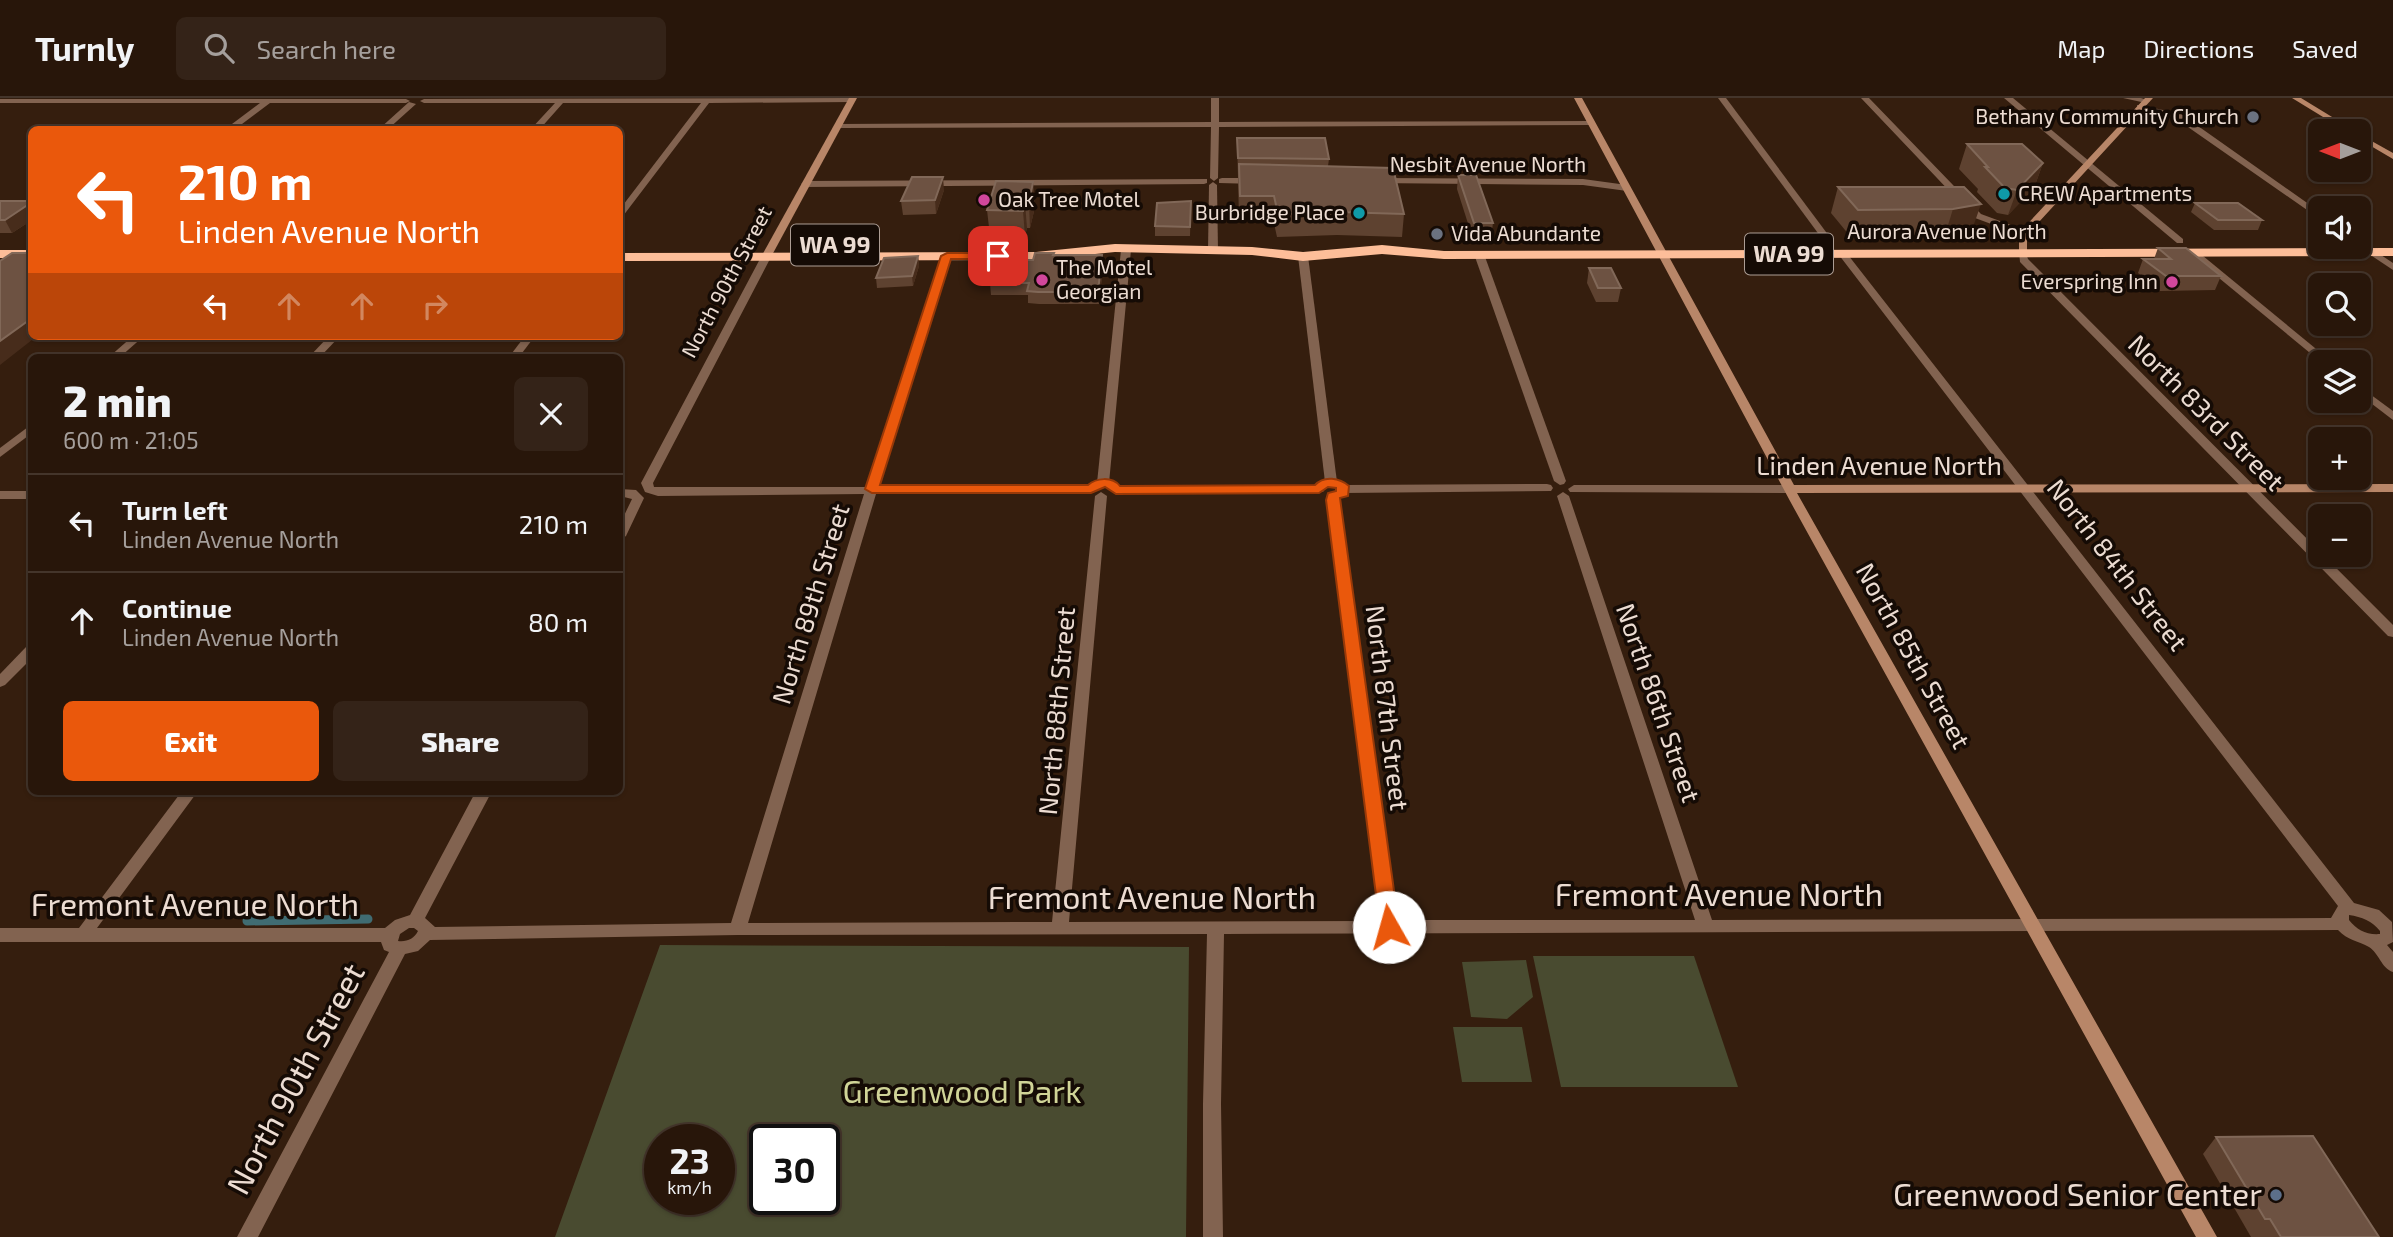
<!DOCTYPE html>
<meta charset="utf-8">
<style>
body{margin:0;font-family:"Exo 2",sans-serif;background:#342318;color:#f1f3f6;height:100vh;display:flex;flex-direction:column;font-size:26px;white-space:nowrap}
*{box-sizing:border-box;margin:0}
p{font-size:23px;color:#a59f9c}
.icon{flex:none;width:38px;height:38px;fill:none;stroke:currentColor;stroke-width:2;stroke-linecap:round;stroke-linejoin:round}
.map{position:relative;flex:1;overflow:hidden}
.side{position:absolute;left:28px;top:256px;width:595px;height:441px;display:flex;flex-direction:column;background:#28160a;border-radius:10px;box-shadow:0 2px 5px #0004,0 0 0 2px #44352b}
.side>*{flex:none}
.top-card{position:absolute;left:28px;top:28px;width:595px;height:214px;border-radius:10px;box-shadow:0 2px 5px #0004,0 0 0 2px #44352b;background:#ea580c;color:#fff;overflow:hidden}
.needle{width:46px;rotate:270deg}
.fabs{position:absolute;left:2308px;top:21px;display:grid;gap:14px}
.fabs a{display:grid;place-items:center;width:63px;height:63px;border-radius:10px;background:#28160a;box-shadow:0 2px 5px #0004,0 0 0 2px #44352b;font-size:35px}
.speed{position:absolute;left:644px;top:1026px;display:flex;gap:14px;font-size:35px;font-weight:700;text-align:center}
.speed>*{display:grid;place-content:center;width:91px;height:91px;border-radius:50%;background:#28160a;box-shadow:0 2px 5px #0004,0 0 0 2px #44352b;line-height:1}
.speed small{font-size:18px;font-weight:400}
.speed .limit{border:4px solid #111;border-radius:10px;background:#fff;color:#111}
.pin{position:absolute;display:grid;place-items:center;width:60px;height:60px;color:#fff;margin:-30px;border-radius:14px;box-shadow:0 4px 10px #0006}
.me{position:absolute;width:77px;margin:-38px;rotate:353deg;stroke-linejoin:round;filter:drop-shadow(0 0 5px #0008)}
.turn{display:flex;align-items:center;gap:24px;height:147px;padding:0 35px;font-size:32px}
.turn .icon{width:91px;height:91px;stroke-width:2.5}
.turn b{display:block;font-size:49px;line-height:60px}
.lanes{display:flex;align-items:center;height:66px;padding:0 35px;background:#0003;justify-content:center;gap:35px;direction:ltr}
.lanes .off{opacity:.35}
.round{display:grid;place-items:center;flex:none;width:74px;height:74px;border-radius:10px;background:#342318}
.overview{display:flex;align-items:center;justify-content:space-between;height:119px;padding:0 35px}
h1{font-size:42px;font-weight:800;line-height:52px}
.action{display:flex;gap:14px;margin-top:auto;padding:14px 35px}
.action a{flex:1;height:80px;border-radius:10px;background:#ea580c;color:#fff;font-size:28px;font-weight:800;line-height:80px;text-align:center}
.action a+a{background:#342318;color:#f1f3f6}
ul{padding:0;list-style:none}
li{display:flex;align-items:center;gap:21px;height:98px;padding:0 35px;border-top:2px solid #44352b}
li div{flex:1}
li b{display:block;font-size:26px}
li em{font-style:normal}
header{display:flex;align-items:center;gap:42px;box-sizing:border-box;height:98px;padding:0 35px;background:#28160a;border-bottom:2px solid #44352b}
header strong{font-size:33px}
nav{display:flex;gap:38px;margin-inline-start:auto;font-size:24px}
.search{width:490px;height:63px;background:#342318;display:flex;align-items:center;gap:18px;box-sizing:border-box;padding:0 24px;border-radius:10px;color:#a59f9c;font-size:26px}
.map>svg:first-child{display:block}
.green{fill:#494b30;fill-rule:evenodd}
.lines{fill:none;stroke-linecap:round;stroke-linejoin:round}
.stream{stroke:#406c72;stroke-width:9}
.street{fill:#826350;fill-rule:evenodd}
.secondary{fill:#b88668;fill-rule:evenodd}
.highway{fill:#fdbe99;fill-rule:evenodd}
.wall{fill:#5e4230}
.shaded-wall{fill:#472c1b}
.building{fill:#6d5242;stroke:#816858;stroke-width:2}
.route{fill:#ea580c;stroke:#983908;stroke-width:2}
.worship-dot{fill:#6b7280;stroke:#150b05;stroke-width:2.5}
.culture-dot{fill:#0f9aa8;stroke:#150b05;stroke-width:2.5}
.hotel-dot{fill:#d1479c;stroke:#150b05;stroke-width:2.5}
.service-dot{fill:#5c6f8a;stroke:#150b05;stroke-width:2.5}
.labels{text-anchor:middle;stroke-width:7;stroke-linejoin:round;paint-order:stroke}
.far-poi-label{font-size:21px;fill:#ecdcd2;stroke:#150b05;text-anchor:start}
.far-street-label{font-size:21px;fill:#ecdcd2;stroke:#150b05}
.shield{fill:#150b05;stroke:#ac9d94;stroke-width:2}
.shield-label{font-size:24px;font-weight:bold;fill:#ecdcd2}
.street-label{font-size:26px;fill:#ecdcd2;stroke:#150b05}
.near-street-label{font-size:32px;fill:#ecdcd2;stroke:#150b05}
.near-park-label{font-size:32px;fill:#d0d497;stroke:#150b05}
.near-poi-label{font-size:32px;fill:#ecdcd2;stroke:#150b05;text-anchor:end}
</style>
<header>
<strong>Turnly</strong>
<div class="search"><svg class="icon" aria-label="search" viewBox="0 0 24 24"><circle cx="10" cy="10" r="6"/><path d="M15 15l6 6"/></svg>Search here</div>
<nav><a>Map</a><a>Directions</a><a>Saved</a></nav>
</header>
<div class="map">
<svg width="2393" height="1139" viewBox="0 0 2393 1139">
<rect width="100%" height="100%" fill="#351e0e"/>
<!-- green -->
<g class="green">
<path d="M 660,847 L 1189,849 L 1186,1139 L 555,1139 ZM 660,1041 L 719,1041 L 719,1101 L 660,1101 ZM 824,1041 L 824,1101 L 765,1101 L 765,1041 Z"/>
<path d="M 1533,858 L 1694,858 L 1738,989 L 1561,989 Z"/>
<path d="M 1526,862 L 1533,899 L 1507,921 L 1471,919 L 1462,864 Z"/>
<path d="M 1453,929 L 1522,929 L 1532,984 L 1462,984 Z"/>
</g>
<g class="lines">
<!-- stream -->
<path class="stream" d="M 247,823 L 368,821"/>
<!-- street -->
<g class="street">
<path d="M 853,0 L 856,2 L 852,4 L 709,5 L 623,118 L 620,119 L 620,111 L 701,5 L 563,5 L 539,32 L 530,32 L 555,5 L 424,5 L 420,3 L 424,1 Z"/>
<path d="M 1211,0 L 1219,0 L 1219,24 L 1591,23 L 1595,25 L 1591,27 L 1219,29 L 1218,80 L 1214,83 L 1210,80 L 1211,29 L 838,30 L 834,28 L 838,26 L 1211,24 Z"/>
<path d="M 1718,0 L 1726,0 L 1832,142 L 1832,146 L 1826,146 Z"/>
<path d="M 1861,0 L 1869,0 L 1981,116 L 2027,133 L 2027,137 L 2021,137 L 1975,120 Z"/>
<path d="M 2004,0 L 2013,0 L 2183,141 L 2183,145 L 2177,145 Z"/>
<path d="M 2123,0 L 2141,0 L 2150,3 L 2146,5 Z"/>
<path d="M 0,1 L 406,1 L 410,3 L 406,5 L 270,5 L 234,32 L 224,32 L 260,5 L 0,5 Z"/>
<path d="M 409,4 L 416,6 L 387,32 L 378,32 Z"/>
<path d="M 2140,7 L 2181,16 L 2320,114 L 2320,121 L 2175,20 L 2137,11 L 2137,7 Z"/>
<path d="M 1222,80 L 1256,80 L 1260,83 L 1256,86 L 1219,85 L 1219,81 Z"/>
<path d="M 1377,80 L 1583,81 L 1627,87 L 1631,90 L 1627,93 L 1583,87 L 1374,85 L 1374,81 Z"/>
<path d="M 1207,81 L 1207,85 L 1204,86 L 805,89 L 801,86 L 805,83 Z"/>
<path d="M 1213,84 L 1217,87 L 1218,153 L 1213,156 L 1208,153 L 1209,87 Z"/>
<path d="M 1126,149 L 1131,152 L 1109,385 L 1103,389 L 1097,385 L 1121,152 Z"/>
<path d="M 2372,151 L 2393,165 L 2393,172 L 2369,156 L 2367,154 Z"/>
<path d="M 1842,152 L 1845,153 L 2354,805 L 2379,812 L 2392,824 L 2393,844 L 2387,847 L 2393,854 L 2393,874 C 2381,870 2379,855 2369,849 C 2357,842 2348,843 2338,832 L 1224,836 L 1221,1006 L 1223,1139 L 1203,1139 L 1203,1006 L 1207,836 L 738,837 L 430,842 L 418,853 L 405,856 L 258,1139 L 237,1139 L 389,854 L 384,852 L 381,844 L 0,844 L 0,830 L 79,830 L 182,693 L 198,693 L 97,830 L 385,830 L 395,822 L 410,817 L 476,693 L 492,693 L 425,820 L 435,829 L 731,825 L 864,396 L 658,398 L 645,394 L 641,385 L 761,159 L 766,156 L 771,159 L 653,385 L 654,389 L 867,389 L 942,158 L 947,155 L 952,158 L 879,389 L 1091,387 L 1097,391 L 1091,395 L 876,396 L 748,825 L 1052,824 L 1095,398 L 1101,394 L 1107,398 L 1069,824 L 1380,823 L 1327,398 L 1333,394 L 1339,398 L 1397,822 L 1695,822 L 1557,398 L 1563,394 L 1569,398 L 1712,822 L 2331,820 L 2338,808 L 1839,157 L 1837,155 ZM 2349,817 C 2362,819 2372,823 2380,833 L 2380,836 C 2366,837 2357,832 2349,822 ZM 409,830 L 414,830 L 418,833 C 414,841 407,844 398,843 L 400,836 Z"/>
<path d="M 1479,153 L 1484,156 L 1566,383 L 1564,386 L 1560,387 L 1554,383 L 1474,156 Z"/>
<path d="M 2019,153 L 2025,153 L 2028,161 L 2393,527 L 2393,539 L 2388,538 L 2020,164 Z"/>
<path d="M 2191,153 L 2197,153 L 2332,264 L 2321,264 L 2191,157 Z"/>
<path d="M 1303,155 L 1308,158 L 1337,384 L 1331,388 L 1325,384 L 1298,158 Z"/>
<path d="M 133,238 L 144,238 L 120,259 L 109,259 Z"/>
<path d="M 329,238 L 340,238 L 320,259 L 309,259 Z"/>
<path d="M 525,238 L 535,238 L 519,259 L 509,259 Z"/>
<path d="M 2359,288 L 2393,313 L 2393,322 L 2359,296 Z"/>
<path d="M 32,326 L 32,335 L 0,359 L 0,350 Z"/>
<path d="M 1547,386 L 1551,387 L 1553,390 L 1551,393 L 1344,395 L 1338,391 L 1344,387 Z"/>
<path d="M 1319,387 L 1325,391 L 1323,394 L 1116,396 L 1110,392 L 1116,388 Z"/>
<path d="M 1574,387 L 1790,387 L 1796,391 L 1790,395 L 1570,394 L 1568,391 Z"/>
<path d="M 620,391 L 636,392 L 644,400 L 626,438 L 620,442 L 620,426 L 632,401 L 620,398 Z"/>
<rect x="0" y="393" width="32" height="8"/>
<path d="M 32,547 L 32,560 L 5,587 L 0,589 L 0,576 L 27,548 Z"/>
</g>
<!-- secondary -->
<g class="secondary">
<path d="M 849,0 L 857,0 L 771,159 L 763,161 L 761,159 Z"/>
<path d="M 1574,0 L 1582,0 L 1794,387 L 2393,386 L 2393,394 L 1797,395 L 2217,1139 L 2196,1139 L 1790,403 Z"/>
<path d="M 2145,0 L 2153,0 L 2027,137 L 2027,155 L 2019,157 L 2019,135 Z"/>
<path d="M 2292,0 L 2301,0 L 2355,33 L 2346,33 Z"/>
<path d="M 2359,36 L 2393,55 L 2393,61 L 2359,41 Z"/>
</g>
<!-- highway -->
<g class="highway">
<path d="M 1115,146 L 1252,149 L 1303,154 L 1382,147 L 1444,153 L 2393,150 L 2393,158 L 1444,161 L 1382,156 L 1303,163 L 1252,157 L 1115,154 L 1036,162 L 620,163 L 620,155 L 1036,154 Z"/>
<rect x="0" y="152" width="32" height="8"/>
</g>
</g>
<!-- wall -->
<g class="wall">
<path d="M 1237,40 L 1329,61 L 1328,68 L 1404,116 L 1402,139 L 1337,137 L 1277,139 L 1273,121 L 1239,121 Z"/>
<path d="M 1967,46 L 2043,65 L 2034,90 L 2008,117 L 1997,115 L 1977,94 L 1978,91 L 1959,71 Z"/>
<path d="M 1458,77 L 1493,125 L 1491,139 L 1472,138 L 1457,91 Z"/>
<path d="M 1033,84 L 1035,109 L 1030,130 L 1027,130 L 1025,138 L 990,138 L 987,112 Z"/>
<path d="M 1838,89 L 1964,89 L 1972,132 L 1945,137 L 1850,138 L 1831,115 Z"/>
<path d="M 944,92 L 936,116 L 903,117 L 901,103 Z"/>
<path d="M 0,103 L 32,103 L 32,122 L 12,135 L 0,135 Z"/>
<path d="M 1191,103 L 1190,138 L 1155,138 L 1155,128 Z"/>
<path d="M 2195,105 L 2262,122 L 2258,132 L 2214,132 L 2191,114 Z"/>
<path d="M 2158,150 L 2221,178 L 2215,192 L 2160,193 L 2138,175 L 2143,161 L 2154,161 Z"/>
<path d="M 1054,157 L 1102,157 L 1103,169 L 1099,206 L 1039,206 L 1028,205 L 1028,197 L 991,197 L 990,185 L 1033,162 Z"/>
<path d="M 918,158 L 919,168 L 913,188 L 877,190 L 876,180 Z"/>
<path d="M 1589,170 L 1621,190 L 1618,204 L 1596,204 L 1587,185 Z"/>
<path d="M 2216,1039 L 2379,1139 L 2251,1139 L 2203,1056 Z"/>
</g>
<!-- shaded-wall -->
<g class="shaded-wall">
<path d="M 2043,65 L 2034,90 L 2008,117 L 2017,92 Z"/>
<path d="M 943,79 L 944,92 L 936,116 L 935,102 Z"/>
<path d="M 1033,84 L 1035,109 L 1030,130 L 1029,105 Z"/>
<path d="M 32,104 L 32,122 L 12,135 L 5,122 Z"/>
<path d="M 1025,105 L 1027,130 L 1025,138 L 1023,113 Z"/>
<path d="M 1981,106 L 1972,132 L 1945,137 L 1953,111 Z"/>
<path d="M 1102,157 L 1103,169 L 1099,206 L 1098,194 Z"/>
<path d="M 918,158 L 919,168 L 913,188 L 912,178 Z"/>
<path d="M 32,220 L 32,238 L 37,238 L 0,267 L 0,243 Z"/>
</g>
<!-- building -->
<g class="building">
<path d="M 1237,40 L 1325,40 L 1329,61 L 1238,60 Z"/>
<path d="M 1967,46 L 2022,46 L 2043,65 L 2017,92 L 2005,90 L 1985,69 L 1988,69 Z"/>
<path d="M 1239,66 L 1393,70 L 1404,116 L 1338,114 L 1278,116 L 1274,98 L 1240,98 Z"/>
<path d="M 1458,77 L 1476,77 L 1493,125 L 1474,125 Z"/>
<path d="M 912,79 L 943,79 L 935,102 L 901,103 Z"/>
<path d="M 996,83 L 1033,84 L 1029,105 L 1025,105 L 1023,113 L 987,112 Z"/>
<path d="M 1838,89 L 1964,89 L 1981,106 L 1953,111 L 1858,112 Z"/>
<path d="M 0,103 L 32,103 L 32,104 L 5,122 L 0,122 Z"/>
<path d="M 1191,103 L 1190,129 L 1155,128 L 1157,105 Z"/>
<path d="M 2195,105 L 2238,105 L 2262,122 L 2218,122 Z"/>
<path d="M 2158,150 L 2186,150 L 2221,178 L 2166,178 L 2143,161 L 2171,161 Z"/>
<path d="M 12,155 L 32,155 L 32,220 L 0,243 L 0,163 Z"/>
<path d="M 1035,155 L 1054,155 L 1053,157 L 1102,157 L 1098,194 L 1038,194 L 1027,193 L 1029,185 L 990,185 L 995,162 L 1033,162 Z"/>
<path d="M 918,158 L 912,178 L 876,180 L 884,160 Z"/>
<path d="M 1589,170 L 1611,170 L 1621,190 L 1598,190 Z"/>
<path d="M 2313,1038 L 2379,1139 L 2281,1139 L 2270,1121 L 2265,1121 L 2216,1039 Z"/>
</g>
<!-- route -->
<path class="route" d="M 947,155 L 998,155 L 1004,158 L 998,161 L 951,161 L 880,387 L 1088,387 C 1096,380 1112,378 1120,388 L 1315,387 C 1324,377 1340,380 1349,388 L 1348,398 L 1340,400 L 1399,829 L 1396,834 L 1389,836 L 1383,834 L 1380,829 L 1326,402 L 1328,395 L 1336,393 L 1336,390 L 1328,389 L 1319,395 L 1116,396 L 1105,389 L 1091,395 L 872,395 L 865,391 L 941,158 Z"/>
<!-- markers -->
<g class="worship-dot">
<circle cx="2253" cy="19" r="7"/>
<circle cx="1437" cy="136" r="7"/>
</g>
<g class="culture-dot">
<circle cx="2004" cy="96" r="7"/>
<circle cx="1359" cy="115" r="7"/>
</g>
<g class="hotel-dot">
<circle cx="984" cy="102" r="7"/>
<circle cx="1042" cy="182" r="7"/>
<circle cx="2172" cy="184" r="7"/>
</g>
<circle class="service-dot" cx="2276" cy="1097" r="7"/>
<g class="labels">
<!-- far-poi labels -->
<g class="far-poi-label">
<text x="2239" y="26" text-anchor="end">Bethany Community Church</text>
<text x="2018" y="103">CREW Apartments</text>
<text x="998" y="109">Oak Tree Motel</text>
<text x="1345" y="122" text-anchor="end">Burbridge Place</text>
<text x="1451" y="143">Vida Abundante</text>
<text x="1056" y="177">The Motel<tspan x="1056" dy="24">Georgian</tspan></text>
<text x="2158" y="191" text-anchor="end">Everspring Inn</text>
</g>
<!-- far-street labels -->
<g class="far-street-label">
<text x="1488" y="74">Nesbit Avenue North</text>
<text x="1947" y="141">Aurora Avenue North</text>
<text transform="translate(727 184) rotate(-62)" y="7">North 90th Street</text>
</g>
<!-- shield labels -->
<g class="shield">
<rect x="791" y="126.5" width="88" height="41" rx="5"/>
<rect x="1745" y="135.5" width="88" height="41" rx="5"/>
</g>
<g class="shield-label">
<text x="835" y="155">WA 99</text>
<text x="1789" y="164">WA 99</text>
</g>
<!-- street labels -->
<g class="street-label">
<text transform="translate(2206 315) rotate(45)" y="9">North 83rd Street</text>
<text x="1879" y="377">Linden Avenue North</text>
<text transform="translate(2117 467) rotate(52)" y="9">North 84th Street</text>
<text transform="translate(811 506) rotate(-73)" y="9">North 89th Street</text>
<text transform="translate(1913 558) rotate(61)" y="9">North 85th Street</text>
<text transform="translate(1658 605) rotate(71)" y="9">North 86th Street</text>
<text transform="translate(1387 610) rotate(83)" y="9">North 87th Street</text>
<text transform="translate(1057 613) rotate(-85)" y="9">North 88th Street</text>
</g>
<!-- near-street labels -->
<g class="near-street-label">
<text x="1719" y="808">Fremont Avenue North</text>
<text x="1152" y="811">Fremont Avenue North</text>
<text x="195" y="818">Fremont Avenue North</text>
<text transform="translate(296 981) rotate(-62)" y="11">North 90th Street</text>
</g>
<!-- near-park labels -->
<g class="near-park-label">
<text x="962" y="1005">Greenwood Park</text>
</g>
<!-- near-poi labels -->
<g class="near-poi-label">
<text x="2262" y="1108">Greenwood Senior Center</text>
</g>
</g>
</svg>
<div class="fabs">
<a><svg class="needle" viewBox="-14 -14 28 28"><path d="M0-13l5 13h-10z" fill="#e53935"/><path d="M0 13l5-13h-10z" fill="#a59f9c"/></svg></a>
<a><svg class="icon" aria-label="sound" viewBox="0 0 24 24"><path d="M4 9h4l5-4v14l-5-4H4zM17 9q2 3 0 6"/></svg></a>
<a><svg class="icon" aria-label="search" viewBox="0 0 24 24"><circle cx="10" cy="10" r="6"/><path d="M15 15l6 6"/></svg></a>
<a><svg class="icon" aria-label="layers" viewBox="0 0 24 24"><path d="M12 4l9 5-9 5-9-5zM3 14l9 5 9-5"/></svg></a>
<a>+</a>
<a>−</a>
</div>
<div class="speed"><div>23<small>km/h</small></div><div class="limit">30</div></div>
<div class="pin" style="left:998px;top:158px;background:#d93025"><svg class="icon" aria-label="arrive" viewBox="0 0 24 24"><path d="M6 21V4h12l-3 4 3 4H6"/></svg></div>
<svg class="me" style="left:1389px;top:829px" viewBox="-20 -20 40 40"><circle r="19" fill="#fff"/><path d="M0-13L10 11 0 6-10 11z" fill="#ea580c"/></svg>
<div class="top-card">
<div class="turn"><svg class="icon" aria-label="left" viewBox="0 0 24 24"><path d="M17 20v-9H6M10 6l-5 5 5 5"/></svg><div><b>210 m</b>Linden Avenue North</div></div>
<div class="lanes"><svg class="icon" aria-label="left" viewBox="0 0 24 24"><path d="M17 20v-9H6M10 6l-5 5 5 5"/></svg><svg class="icon off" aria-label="ahead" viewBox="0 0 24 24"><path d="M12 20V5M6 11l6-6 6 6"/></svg><svg class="icon off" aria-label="ahead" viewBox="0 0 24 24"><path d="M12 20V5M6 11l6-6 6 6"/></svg><svg class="icon off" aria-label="right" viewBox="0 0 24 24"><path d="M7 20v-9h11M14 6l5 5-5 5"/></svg></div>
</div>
<section class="side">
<div class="overview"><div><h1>2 min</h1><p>600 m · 21:05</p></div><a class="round"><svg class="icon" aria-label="close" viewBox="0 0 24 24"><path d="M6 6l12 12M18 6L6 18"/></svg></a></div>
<ul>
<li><svg class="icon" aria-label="left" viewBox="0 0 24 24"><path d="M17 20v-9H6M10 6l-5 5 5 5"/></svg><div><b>Turn left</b><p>Linden Avenue North</p></div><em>210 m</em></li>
<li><svg class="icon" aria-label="ahead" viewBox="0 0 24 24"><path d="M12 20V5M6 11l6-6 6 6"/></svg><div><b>Continue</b><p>Linden Avenue North</p></div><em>80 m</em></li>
</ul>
<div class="action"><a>Exit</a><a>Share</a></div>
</section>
</div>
